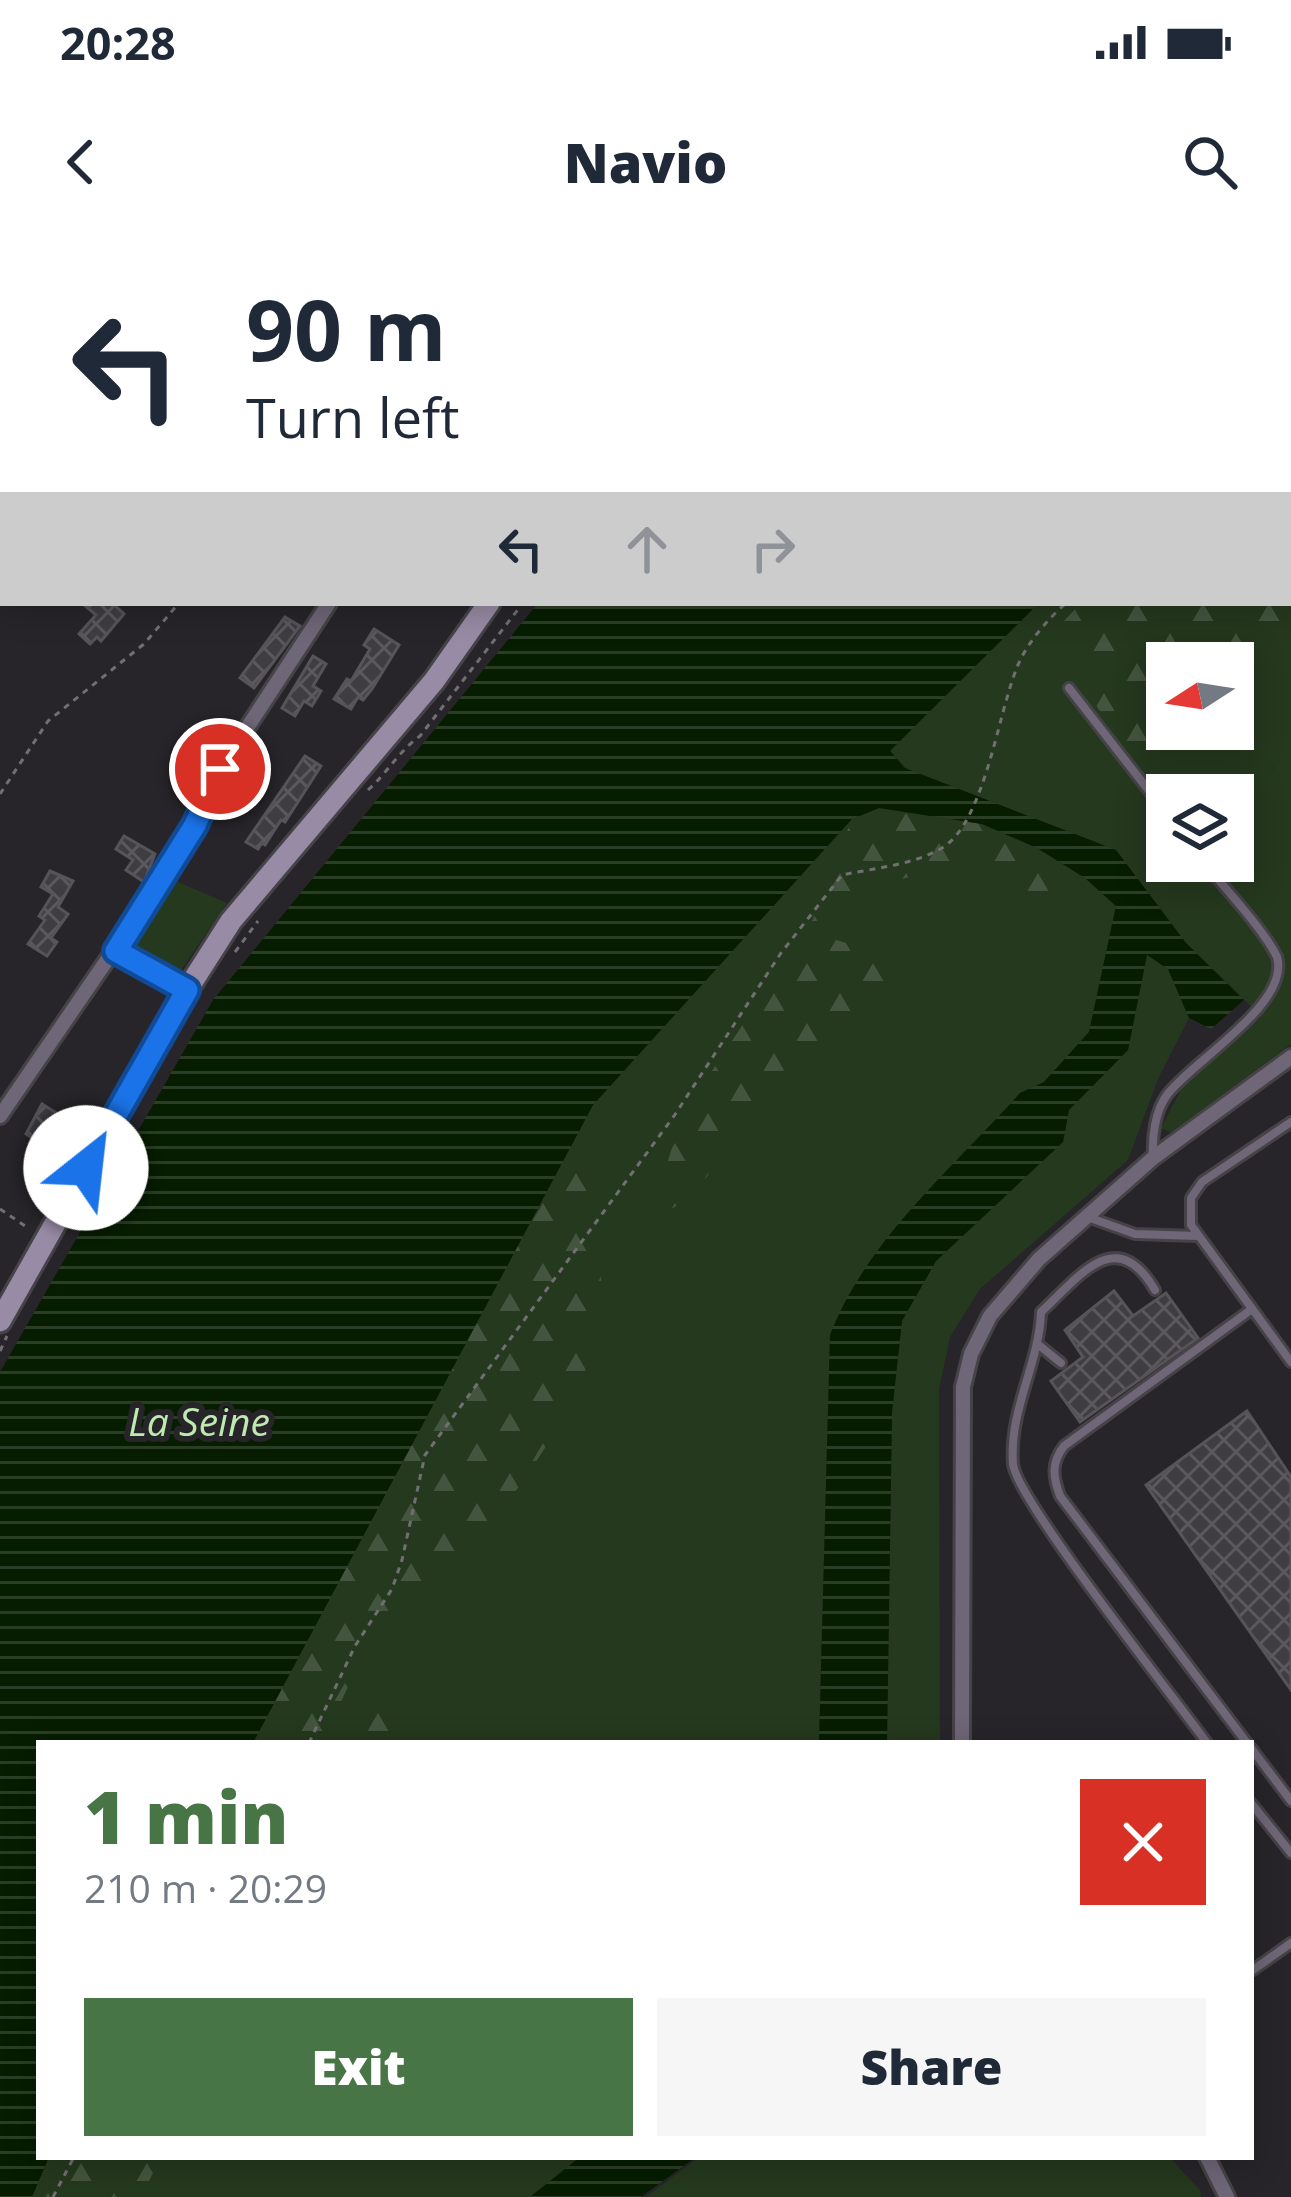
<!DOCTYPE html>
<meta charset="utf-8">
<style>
body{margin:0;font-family:"Open Sans",sans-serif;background:#f6f6f7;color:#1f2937;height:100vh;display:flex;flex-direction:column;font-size:45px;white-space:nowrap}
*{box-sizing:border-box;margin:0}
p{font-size:39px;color:#747a83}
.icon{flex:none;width:66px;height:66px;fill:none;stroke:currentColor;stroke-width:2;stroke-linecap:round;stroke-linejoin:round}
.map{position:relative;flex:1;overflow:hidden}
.drawer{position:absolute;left:36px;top:1500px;width:1218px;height:420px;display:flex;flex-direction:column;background:#fff;border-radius:0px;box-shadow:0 6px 30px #0003}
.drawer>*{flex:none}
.banner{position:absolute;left:0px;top:0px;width:1293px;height:366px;box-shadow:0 6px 30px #0003;background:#fff;color:#1f2937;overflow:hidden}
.needle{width:78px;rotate:258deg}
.fabs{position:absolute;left:1146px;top:402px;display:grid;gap:24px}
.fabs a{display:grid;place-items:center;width:108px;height:108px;border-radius:0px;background:#fff;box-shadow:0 6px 30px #0003;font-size:60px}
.pin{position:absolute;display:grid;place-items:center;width:102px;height:102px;color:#fff;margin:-51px;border:6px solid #fff;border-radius:50%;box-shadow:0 3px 12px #0007}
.me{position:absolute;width:132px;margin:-66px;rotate:29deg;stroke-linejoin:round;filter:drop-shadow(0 0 9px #0008)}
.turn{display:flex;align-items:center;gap:42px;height:252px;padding:0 48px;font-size:54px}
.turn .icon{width:156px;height:156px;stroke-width:2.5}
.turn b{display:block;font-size:84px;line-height:102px}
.lanes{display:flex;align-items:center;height:114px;padding:0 48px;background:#0003;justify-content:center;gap:60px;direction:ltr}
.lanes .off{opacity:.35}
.round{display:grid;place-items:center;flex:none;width:126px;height:126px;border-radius:0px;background:#f6f6f7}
.head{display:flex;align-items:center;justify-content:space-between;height:204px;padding:0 48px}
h1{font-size:72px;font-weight:800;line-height:90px;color:#487545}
.button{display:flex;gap:24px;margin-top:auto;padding:24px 48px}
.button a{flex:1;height:138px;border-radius:0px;background:#487545;color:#fff;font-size:48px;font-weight:800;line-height:138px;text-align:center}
.button a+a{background:#f6f6f7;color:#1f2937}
.status{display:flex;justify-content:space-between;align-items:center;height:84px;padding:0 60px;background:#fff;direction:ltr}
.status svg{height:33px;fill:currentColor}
header{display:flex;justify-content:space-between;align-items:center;height:156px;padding:0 48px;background:#fff;font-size:54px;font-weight:800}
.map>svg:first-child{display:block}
.green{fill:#25391e;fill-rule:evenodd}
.forest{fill:url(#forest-firs)}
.water{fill:url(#water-rules)}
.building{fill:url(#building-cross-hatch);stroke:#565459;stroke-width:3}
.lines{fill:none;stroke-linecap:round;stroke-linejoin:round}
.lane-casing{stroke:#454347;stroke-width:14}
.street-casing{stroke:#454347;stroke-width:20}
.secondary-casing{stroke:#454347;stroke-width:27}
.path{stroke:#716f72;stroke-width:3;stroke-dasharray:6 6;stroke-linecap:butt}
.lane{stroke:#6f6677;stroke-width:8}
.street{stroke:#6f6677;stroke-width:14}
.secondary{stroke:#988ba5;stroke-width:21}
.route-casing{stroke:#114b97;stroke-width:30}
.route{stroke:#1a73e8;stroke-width:21}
.labels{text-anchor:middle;stroke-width:12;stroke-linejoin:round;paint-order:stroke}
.water-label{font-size:39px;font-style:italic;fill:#beeaaf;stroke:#272529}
</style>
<div class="status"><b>20:28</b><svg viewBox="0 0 49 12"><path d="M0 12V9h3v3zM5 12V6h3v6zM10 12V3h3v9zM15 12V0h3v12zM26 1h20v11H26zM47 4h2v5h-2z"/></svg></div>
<header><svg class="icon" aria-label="back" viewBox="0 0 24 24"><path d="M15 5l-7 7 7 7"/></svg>Navio<svg class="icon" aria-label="search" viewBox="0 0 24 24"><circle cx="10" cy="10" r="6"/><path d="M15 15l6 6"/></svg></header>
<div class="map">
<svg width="1291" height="1957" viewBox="0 0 1291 1957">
<defs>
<pattern id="forest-firs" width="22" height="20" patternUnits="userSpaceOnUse" patternTransform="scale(3)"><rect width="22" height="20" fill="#25391e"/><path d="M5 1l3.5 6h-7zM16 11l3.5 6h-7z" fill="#44553f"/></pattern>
<pattern id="water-rules" width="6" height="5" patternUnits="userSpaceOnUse" patternTransform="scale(3)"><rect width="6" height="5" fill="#061d00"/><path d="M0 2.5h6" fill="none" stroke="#2a3e25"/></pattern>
<pattern id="building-cross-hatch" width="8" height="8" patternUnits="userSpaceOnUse" patternTransform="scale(3)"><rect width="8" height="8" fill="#3f3d42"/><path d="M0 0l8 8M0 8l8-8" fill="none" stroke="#5b595d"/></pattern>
</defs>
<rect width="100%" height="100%" fill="#272529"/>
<!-- green -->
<g class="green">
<path d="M 1291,116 L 1291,804 L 1171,893 L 1161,888 L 1187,838 L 1261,776 L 1186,703 L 1116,610 L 905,528 L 890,510 L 1039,363 L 1290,363 ZM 1167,423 L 1233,423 L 1233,489 L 1167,489 ZM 1167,555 L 1233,555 L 1233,621 L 1167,621 Z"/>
<path d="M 852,579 L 1085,638 L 1116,666 L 1089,792 L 1044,842 L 1020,853 L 966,914 L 830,1095 L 819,1503 L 253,1503 L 593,865 Z"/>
<path d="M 171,639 L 227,663 L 179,733 L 126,707 Z"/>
<path d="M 1147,714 L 1168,729 L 1189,778 L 1158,839 L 1128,920 L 980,1049 L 950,1097 L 939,1149 L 940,1503 L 887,1503 L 892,1172 L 902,1081 L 936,1021 L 1063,902 L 1069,870 L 1128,810 Z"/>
<path d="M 49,1917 L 580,1917 L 530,1957 L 32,1957 Z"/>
<path d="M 699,1917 L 1169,1917 L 1200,1950 L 1201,1957 L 646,1957 Z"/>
</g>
<!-- forest -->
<g class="forest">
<path d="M 1291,227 L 1291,365 L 1286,386 L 1233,457 L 1233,423 L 1167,423 L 1167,489 L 1203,489 L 1141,529 L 1095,464 L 1098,422 L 1080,395 L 1061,384 L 1081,363 L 1290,363 Z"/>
<path d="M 879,568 L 982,584 L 1037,608 L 1085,638 L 1068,654 L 1031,666 L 996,650 L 971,620 C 910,639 877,637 828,684 L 829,698 L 850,704 L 884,733 L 885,756 L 832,815 L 792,818 C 769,850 698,965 665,971 L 656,963 L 680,879 L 813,679 L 852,579 Z"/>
<path d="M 569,909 L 580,918 L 602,997 L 601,1047 L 587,1125 L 575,1162 L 522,1243 L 429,1358 L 399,1373 L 370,1399 L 334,1477 L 347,1473 L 361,1457 L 378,1457 L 400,1470 L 407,1493 L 404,1503 L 336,1503 L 333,1497 L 321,1503 L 253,1503 Z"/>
<path d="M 49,1917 L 161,1917 L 141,1957 L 131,1957 L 123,1951 L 116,1957 L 32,1957 Z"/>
</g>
<!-- water -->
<g class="water">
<path d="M 538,363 L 1039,363 L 890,511 L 905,528 L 1116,610 L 1186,703 L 1244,760 L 1211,789 L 1189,778 L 1168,729 L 1147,715 L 1128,810 L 1069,870 L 1063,902 L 936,1021 L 902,1081 L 892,1172 L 887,1503 L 819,1503 L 830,1095 C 867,999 953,928 1020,853 L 1044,842 L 1089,792 L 1116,666 L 1085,638 L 1037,608 L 982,584 L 879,568 L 852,579 L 593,865 L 253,1503 L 39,1503 L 39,1917 L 49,1917 L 32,1957 L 0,1957 L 0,1132 L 213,760 Z"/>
<path d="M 580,1917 L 696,1917 L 641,1957 L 530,1957 Z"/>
</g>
<!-- building -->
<g class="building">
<path d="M 82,363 L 112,363 L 124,374 L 101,401 L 97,397 L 90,404 L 79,394 L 96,375 Z"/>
<path d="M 285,377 L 300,386 L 254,448 L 240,438 Z"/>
<path d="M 374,389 L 399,405 L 372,449 L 363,460 L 358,457 L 351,469 L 334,459 L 347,439 L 351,441 L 370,409 L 364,405 Z"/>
<path d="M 313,416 L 326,424 L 313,446 L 321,451 L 312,466 L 304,461 L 295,476 L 282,468 Z"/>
<path d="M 305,516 L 321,526 L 285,582 L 281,580 L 265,605 L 262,603 L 258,609 L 246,602 Z"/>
<path d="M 124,596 L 155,614 L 144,642 L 126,630 L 133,620 L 116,609 Z"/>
<path d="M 50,631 L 73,641 L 58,667 L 68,674 L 51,698 L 57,702 L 47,716 L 28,704 L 45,680 L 39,676 L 53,654 L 41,647 Z"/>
<path d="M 42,864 L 61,876 L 43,905 L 26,894 Z"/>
<path d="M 1114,1051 L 1133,1076 L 1166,1053 L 1198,1098 L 1080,1182 L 1051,1141 L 1083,1117 L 1065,1090 Z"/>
<path d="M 1247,1171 L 1291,1237 L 1291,1450 L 1146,1245 Z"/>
</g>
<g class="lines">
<!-- lane casing -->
<g class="lane-casing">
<g id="lane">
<path d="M 1069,448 L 1167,574"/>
<path d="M 1291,882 L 1202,942 L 1191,958 L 1191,985 L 1291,1122"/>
<path d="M 1153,917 C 1152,897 1155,871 1167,855 C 1191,822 1291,764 1277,717 C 1263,688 1224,648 1203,621"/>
<path d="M 1085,976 L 1135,994 L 1198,996"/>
<path d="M 1155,1050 C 1116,983 1079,1037 1041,1072 C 1039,1125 1009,1169 1013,1224 C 1016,1259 1176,1460 1207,1503"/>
<path d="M 1040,1106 L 1061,1123"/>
<path d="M 1247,1503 L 1060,1256 C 1053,1237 1051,1223 1064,1206 L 1252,1069"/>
<path d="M 1251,1508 L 1291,1561"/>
<path d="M 1251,1563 L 1291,1613"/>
<path d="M 1253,1730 L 1291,1703"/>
</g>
</g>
<!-- street casing -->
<g class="street-casing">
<g id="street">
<path d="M 421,0 L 422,3"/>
<path d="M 544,3 L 544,0"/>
<path d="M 0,102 L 3,102"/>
<path d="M 0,298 L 3,296"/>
<path d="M 115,711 L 187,750"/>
<path d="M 0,876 L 164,637 L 195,585 L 220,529 L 329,363"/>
<path d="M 962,1503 L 963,1147 L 971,1114 L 990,1076 L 1039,1019 L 1153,918 L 1291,817"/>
<path d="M 1207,1917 L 1227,1957"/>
</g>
</g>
<!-- secondary casing -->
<g class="secondary-casing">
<g id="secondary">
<path d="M 787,3 L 790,0"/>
<path d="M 0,1081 L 187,750 L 231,681 L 434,441 L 489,363"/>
</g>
</g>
<!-- path -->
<g class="path">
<path d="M 594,3 L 600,0"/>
<path d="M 821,3 L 824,0"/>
<path d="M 1290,179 L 1291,178"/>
<path d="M 368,550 C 387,533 399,511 420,496 L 523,363"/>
<path d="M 0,554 L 48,481 L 144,404 L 179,363"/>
<path d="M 235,712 L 258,681"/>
<path d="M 0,969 L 28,988"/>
<path d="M 0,1111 L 7,1096"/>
<path d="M 309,1503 L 355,1406 L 392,1349 L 402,1320 L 425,1215 L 674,876 L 781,713 L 842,635 C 875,628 913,625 942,608 C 984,583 998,475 1016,430 C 1025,405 1047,380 1066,363"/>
<path d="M 53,1957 L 74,1917"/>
</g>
<!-- lane -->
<use href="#lane" class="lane"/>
<!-- street -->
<use href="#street" class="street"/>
<!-- secondary -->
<use href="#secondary" class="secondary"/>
</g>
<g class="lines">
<!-- route casing -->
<g class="route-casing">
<path id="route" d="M 86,928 L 187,750 L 116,711 L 195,585 L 220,529"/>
</g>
<!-- route -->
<use href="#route" class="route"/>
</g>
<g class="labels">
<!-- water labels -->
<g class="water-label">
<text x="199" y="1196">La Seine</text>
</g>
</g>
</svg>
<div class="fabs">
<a><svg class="needle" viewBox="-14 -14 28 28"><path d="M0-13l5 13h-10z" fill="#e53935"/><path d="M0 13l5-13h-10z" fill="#747a83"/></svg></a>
<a><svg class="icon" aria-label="layers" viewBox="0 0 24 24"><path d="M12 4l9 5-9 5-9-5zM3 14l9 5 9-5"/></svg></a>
</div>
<div class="pin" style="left:220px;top:529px;background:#d93025"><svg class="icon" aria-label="arrive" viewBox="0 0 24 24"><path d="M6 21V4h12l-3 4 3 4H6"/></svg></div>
<svg class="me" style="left:86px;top:928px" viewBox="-20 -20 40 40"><circle r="19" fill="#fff"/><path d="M0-13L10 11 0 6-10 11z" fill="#1a73e8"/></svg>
<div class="banner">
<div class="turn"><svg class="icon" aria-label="left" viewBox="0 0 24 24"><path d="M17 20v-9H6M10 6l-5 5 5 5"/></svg><div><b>90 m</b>Turn left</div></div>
<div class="lanes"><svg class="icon" aria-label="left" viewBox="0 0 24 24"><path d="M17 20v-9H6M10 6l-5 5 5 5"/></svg><svg class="icon off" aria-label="ahead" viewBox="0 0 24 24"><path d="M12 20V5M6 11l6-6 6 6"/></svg><svg class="icon off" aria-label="right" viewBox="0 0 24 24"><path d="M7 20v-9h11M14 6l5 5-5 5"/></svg></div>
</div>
<section class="drawer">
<div class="head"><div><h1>1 min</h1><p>210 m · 20:29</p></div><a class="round" style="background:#d93025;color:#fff"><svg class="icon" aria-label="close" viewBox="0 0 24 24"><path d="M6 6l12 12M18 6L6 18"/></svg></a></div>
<div class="button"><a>Exit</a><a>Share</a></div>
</section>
</div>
